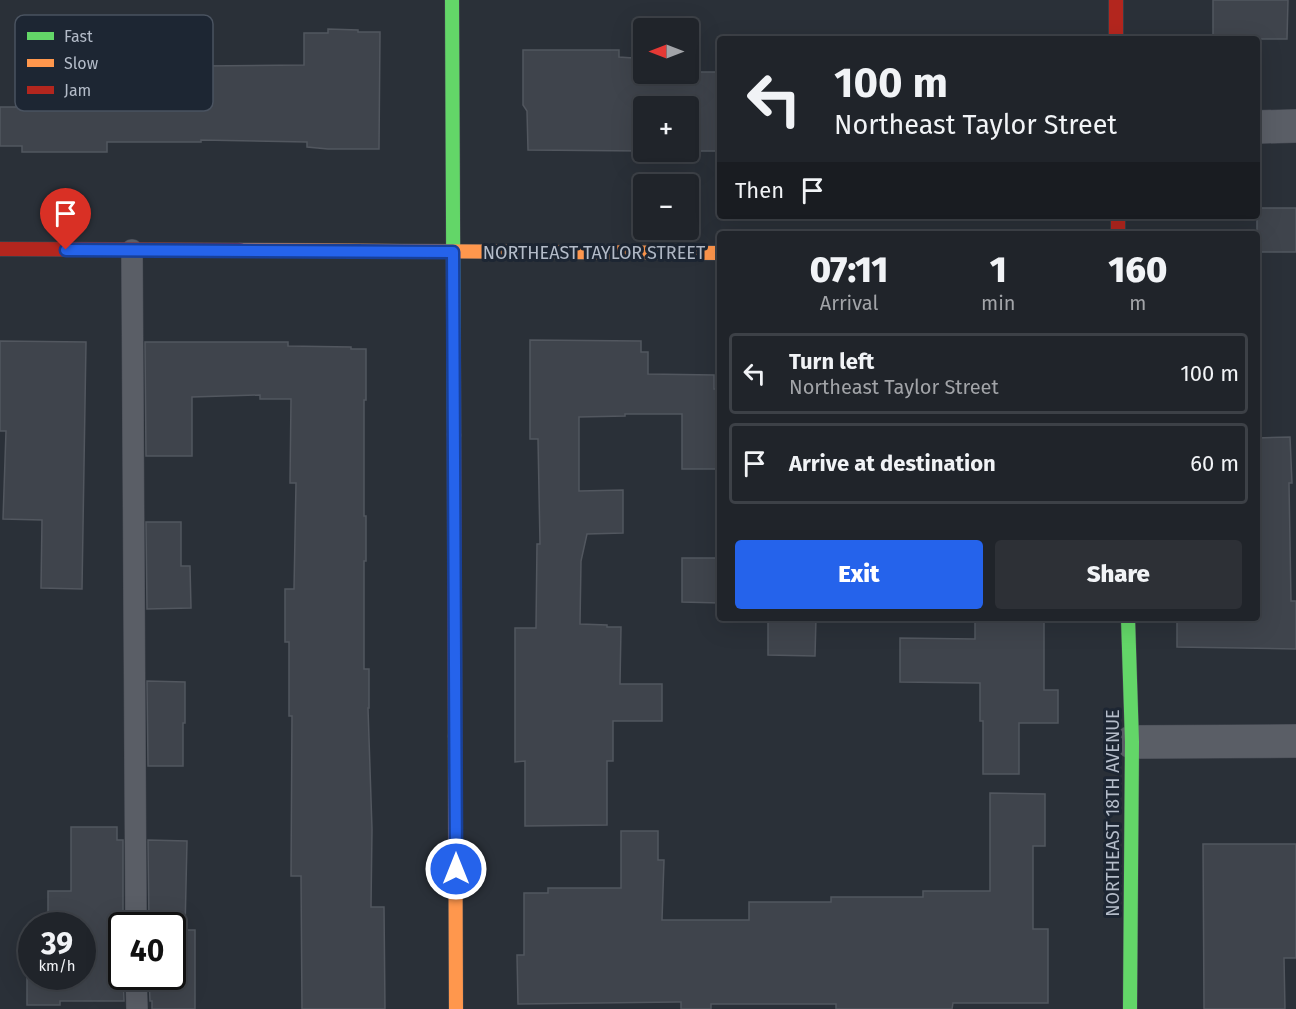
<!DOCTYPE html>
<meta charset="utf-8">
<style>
body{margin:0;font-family:"Fira Sans",sans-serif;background:#2d3036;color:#f1f3f6;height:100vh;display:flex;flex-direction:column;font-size:22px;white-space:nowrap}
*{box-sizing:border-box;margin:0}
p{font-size:20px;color:#a2a4a8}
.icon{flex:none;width:33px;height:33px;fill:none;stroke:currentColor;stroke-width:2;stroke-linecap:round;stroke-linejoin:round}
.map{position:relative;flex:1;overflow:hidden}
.details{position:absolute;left:717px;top:231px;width:543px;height:390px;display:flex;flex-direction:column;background:#20242a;border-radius:6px;box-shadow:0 6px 24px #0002,0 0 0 2px #3d4147}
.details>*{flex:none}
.top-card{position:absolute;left:717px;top:36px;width:543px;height:183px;border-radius:6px;box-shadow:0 6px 24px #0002,0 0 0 2px #3d4147;background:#20242a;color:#f1f3f6;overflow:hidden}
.needle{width:39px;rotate:270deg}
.fabs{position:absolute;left:633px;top:18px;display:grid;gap:12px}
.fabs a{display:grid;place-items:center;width:66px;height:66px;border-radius:6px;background:#20242a;box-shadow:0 6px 24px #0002,0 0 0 2px #3d4147;font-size:30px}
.speed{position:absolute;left:18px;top:912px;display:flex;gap:12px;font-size:30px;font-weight:700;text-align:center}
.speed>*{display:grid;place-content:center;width:78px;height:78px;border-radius:50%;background:#20242a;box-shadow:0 6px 24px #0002,0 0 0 2px #3d4147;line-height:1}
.speed small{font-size:15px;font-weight:400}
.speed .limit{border:3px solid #111;border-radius:9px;background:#fff;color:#111}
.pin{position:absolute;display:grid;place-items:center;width:51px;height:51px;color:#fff;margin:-62px -26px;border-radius:50% 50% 50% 0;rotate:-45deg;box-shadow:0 0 6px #0007}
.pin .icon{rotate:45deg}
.me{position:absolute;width:66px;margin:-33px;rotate:0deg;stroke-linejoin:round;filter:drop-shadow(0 0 4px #0008)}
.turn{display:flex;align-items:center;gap:21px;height:126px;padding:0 18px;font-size:27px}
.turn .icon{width:78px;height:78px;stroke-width:2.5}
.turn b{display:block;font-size:42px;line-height:51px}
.then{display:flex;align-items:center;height:57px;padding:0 18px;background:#0003;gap:12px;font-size:22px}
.eta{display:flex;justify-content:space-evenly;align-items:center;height:102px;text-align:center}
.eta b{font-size:36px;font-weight:800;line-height:42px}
.primary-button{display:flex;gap:12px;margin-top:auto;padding:12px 18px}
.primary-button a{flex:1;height:69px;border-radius:6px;background:#2563eb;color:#fff;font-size:24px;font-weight:800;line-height:69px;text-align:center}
.primary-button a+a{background:#2d3036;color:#f1f3f6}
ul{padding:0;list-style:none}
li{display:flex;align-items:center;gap:18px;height:81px;margin:0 12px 9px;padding:0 6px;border:3px solid #3d4147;border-radius:6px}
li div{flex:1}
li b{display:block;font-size:22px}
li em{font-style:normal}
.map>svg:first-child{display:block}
.building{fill:#3f444c;stroke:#52575f;stroke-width:1.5}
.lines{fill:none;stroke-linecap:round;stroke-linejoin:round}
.lane-casing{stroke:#484c55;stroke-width:22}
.street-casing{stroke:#484c55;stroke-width:34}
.fast-casing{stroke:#484c55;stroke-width:15}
.slow-casing{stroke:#484c55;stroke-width:15}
.jam-casing{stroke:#484c55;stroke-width:15}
.lane{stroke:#5a5e66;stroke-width:21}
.street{stroke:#5a5e66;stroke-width:33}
.fast{stroke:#63d668;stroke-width:14}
.slow{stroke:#ff974d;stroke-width:14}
.jam{stroke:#b3261e;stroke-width:14}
.route-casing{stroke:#184099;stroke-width:15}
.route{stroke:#2563eb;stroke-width:10}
.labels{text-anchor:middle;stroke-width:6;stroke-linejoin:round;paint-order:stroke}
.street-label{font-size:18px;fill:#b4bcc9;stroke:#1d2633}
.key{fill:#1d2633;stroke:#4a5360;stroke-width:1.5}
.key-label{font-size:16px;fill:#b4bcc9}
</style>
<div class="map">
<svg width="1296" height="1009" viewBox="0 0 1296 1009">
<rect width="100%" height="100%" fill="#2a3038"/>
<!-- building -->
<g class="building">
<path d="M 1213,0 L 1288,0 L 1287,39 L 1213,39 Z"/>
<path d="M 328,29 L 358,30 L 358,32 L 380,32 L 379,149 L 328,149 L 307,147 L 307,142 L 201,140 L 201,142 L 107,142 L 107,152 L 22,152 L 22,146 L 0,146 L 0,107 L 22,107 L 22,105 L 76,105 L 76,51 L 129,51 L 129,56 L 136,56 L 136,63 L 201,63 L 201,66 L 304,65 L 304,33 L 328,33 Z"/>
<path d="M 523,50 L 619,50 L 619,57 L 633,58 L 633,72 L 644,72 L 644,74 L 688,74 L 688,72 L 718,72 L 718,151 L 688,151 L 688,106 L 644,106 L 644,151 L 528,150 L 527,111 L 523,105 Z"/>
<rect x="1257" y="208" width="39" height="44"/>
<path d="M 530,340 L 641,341 L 641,352 L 648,352 L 648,374 L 714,375 L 714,389 L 717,389 L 717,469 L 682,469 L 682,414 L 625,414 L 625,416 L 579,417 L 579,491 L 623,490 L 623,533 L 587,534 L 581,561 L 580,624 L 607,625 L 607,627 L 621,627 L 620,684 L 662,684 L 662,721 L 613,721 L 613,761 L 607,761 L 607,825 L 525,826 L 525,761 L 515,762 L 515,628 L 536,628 L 537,544 L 540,544 L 538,439 L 530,439 Z"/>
<path d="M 0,341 L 86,342 L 82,589 L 41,588 L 42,520 L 3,519 L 6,431 L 0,431 Z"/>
<path d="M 145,342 L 288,342 L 288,346 L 351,347 L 351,349 L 366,349 L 366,400 L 364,400 L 364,516 L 366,516 L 366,561 L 364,561 L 364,669 L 369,669 L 369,708 L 368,708 L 372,829 L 371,907 L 384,907 L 385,1009 L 302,1009 L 301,876 L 291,876 L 292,716 L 289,716 L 289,642 L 285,642 L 285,589 L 294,589 L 296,483 L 290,483 L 291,399 L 260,399 L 260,395 L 192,397 L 192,456 L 146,456 Z"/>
<path d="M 1290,437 L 1292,483 L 1289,483 L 1291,601 L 1296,601 L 1296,649 L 1177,647 L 1177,618 L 1257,618 L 1257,438 Z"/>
<path d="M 146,522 L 181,522 L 181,566 L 190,566 L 191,608 L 147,609 Z"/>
<path d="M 682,558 L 720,558 L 720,603 L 682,602 Z"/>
<path d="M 768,618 L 816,618 L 815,656 L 768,655 Z"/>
<path d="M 975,618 L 1044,618 L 1044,690 L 1058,690 L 1058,723 L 1019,723 L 1019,774 L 983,774 L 983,721 L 980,721 L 980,683 L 900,682 L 900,638 L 975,639 Z"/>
<path d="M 147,681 L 185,682 L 185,723 L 183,723 L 183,766 L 148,766 Z"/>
<path d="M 990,793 L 1045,794 L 1045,846 L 1033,846 L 1033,929 L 1048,929 L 1048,1003 L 953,1003 L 952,1009 L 836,1009 L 836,1004 L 711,1004 L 711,1009 L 681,1009 L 681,1002 L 677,1002 L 518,1004 L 517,955 L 524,955 L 524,893 L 548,893 L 548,888 L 621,888 L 621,831 L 658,831 L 658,860 L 664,860 L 662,920 L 749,920 L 749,902 L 831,902 L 831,897 L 923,897 L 923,891 L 990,891 Z"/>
<path d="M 71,827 L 117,827 L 117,840 L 123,840 L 123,926 L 122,926 L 122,976 L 123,976 L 124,1001 L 60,1001 L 60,1005 L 27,1005 L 27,947 L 29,947 L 29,931 L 32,931 L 32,976 L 82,976 L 82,926 L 48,926 L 48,891 L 71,891 Z"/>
<path d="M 148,840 L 187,841 L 185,930 L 195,930 L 195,1009 L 152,1009 L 152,1001 L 150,1001 L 149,976 L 172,976 L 172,926 L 149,926 Z"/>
<path d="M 1203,844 L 1296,844 L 1296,958 L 1284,958 L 1285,1009 L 1204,1009 Z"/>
</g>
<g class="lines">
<!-- lane casing -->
<g class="lane-casing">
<g id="lane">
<path d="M 132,250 L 136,926"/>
<path d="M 136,976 L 137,1009"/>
</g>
</g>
<!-- street casing -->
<g class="street-casing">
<g id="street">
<path d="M 1257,127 L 1296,126"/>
<path d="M 1132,742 L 1296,741"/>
</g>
</g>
<!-- fast casing -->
<g class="fast-casing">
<g id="fast">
<path d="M 452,0 L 454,435"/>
<path d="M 1128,618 L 1132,742 L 1130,1009"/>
</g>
</g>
<!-- slow casing -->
<g class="slow-casing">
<g id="slow">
<path d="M 240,250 L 720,253"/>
<path d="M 455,736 L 456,1009"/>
</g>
</g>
<!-- jam casing -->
<g class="jam-casing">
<g id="jam">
<path d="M 1116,0 L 1116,39"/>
<path d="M 1118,216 L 1118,234"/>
<path d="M 0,249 L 240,250"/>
<path d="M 454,435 L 455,736"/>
</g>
</g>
<!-- lane -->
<use href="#lane" class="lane"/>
<!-- street -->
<use href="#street" class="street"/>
<!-- fast -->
<use href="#fast" class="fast"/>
<!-- slow -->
<use href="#slow" class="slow"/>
<!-- jam -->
<use href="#jam" class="jam"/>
</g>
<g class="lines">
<!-- route casing -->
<g class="route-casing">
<path id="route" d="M 66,250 L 453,252 L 456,869"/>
</g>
<!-- route -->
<use href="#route" class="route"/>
</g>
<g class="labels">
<!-- street labels -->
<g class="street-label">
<text x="594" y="259">NORTHEAST TAYLOR STREET</text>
<text transform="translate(1113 813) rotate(-90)" y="6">NORTHEAST 18TH AVENUE</text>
</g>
</g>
<!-- legend -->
<rect x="15" y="15" width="198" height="96" rx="9" class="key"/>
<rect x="27" y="32" width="27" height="8" fill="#63d668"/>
<rect x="27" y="59" width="27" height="8" fill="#ff974d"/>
<rect x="27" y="86" width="27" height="8" fill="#b3261e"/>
<g class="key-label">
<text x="64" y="42">Fast</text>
<text x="64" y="69">Slow</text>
<text x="64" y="96">Jam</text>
</g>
</svg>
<div class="fabs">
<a><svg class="needle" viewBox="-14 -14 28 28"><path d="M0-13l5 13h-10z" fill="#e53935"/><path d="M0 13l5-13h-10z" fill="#a2a4a8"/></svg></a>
<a>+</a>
<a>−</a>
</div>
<div class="speed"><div>39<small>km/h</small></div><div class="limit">40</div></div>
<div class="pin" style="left:66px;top:250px;background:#d93025"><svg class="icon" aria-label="arrive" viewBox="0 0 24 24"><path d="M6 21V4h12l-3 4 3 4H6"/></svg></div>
<svg class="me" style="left:456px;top:869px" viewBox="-20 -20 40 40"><circle r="17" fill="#2563eb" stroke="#fff" stroke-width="3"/><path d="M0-11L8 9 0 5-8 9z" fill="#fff"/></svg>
<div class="top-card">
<div class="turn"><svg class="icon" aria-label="left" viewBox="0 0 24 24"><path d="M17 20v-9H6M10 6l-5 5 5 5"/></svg><div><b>100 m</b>Northeast Taylor Street</div></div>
<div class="then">Then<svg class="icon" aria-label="arrive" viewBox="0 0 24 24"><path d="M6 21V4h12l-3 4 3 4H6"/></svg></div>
</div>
<section class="details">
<div class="eta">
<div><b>07:11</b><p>Arrival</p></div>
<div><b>1</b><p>min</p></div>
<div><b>160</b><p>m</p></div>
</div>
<ul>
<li><svg class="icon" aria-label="left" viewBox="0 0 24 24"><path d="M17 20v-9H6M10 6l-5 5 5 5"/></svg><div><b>Turn left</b><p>Northeast Taylor Street</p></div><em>100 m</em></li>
<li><svg class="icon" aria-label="arrive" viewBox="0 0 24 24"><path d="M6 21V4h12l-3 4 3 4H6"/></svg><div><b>Arrive at destination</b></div><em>60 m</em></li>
</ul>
<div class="primary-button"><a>Exit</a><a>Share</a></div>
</section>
</div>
